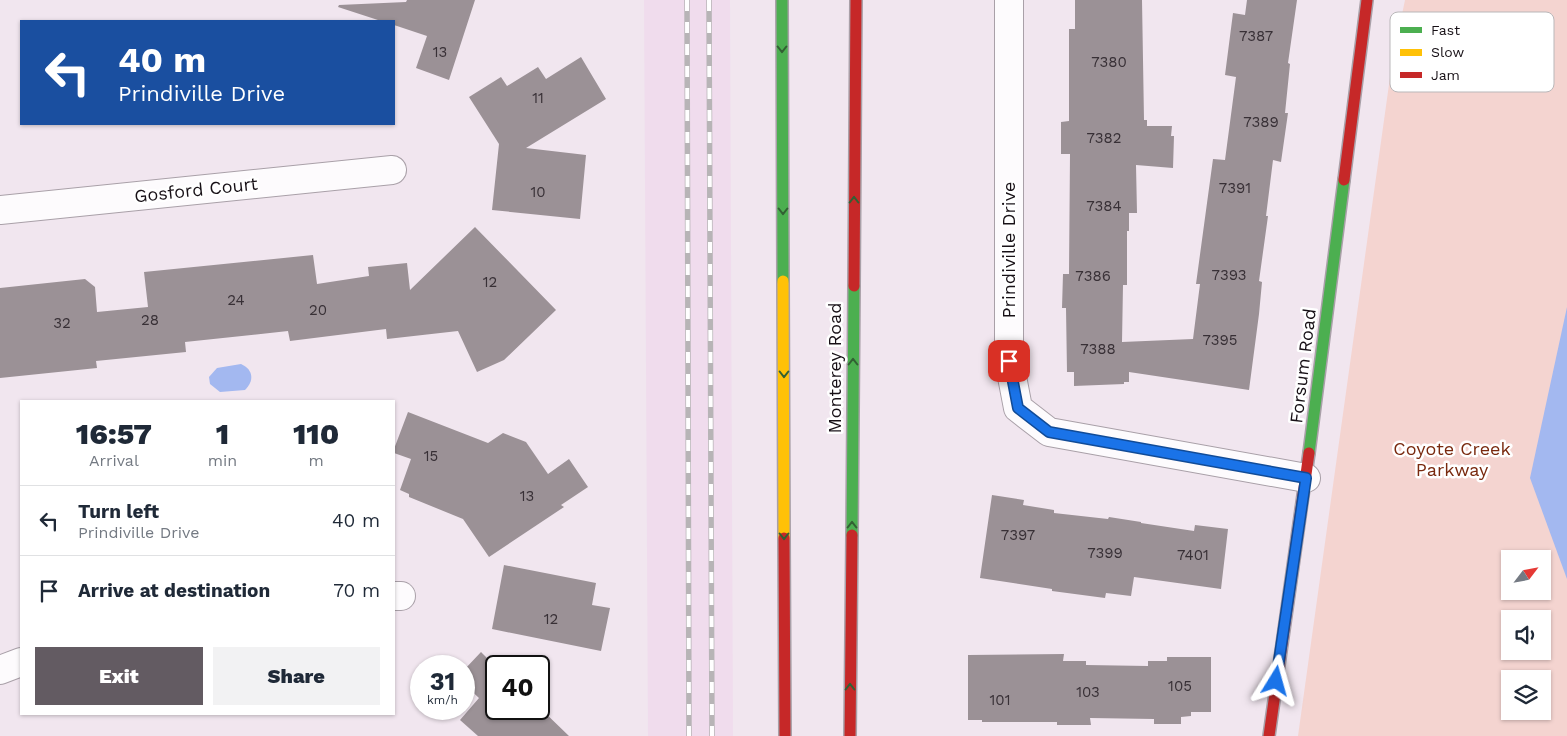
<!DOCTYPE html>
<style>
body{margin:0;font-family:"Work Sans",sans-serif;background:#f2f2f3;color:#1f2937;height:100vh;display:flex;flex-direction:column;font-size:19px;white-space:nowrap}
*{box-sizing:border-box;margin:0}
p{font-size:16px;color:#747a83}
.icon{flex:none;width:28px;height:28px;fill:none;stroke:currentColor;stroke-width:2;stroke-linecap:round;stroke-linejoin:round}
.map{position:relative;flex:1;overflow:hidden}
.details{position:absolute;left:20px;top:400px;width:375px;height:315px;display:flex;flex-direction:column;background:#fff;border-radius:0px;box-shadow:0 1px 4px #0004}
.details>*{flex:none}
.hud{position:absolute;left:20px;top:20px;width:375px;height:105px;border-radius:0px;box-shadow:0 1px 4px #0004;background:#1a4fa0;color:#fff;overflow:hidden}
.needle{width:32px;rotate:58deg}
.tools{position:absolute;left:1501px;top:550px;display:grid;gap:10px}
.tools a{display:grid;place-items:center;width:50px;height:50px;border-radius:0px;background:#fff;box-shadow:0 1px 4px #0004;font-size:25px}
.speed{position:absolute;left:410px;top:655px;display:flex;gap:10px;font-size:25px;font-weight:700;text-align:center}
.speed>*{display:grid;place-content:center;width:65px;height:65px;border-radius:50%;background:#fff;box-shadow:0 1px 4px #0004;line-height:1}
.speed small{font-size:12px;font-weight:400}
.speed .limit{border:2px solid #111;border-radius:8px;background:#fff;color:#111}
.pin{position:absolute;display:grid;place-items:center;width:42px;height:42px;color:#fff;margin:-21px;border-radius:10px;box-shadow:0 2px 8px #0006}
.me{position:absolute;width:55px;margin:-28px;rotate:8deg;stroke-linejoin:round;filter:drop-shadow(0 0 4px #0008)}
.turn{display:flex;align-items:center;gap:18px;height:105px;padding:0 15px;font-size:22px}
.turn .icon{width:65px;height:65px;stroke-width:2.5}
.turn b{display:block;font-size:35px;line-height:42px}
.eta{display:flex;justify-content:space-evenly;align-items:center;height:85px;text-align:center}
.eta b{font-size:30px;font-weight:800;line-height:35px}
.action{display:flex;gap:10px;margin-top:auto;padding:10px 15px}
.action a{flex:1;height:58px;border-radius:0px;background:#635b62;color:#fff;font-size:20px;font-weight:800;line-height:58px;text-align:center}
.action a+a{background:#f2f2f3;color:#1f2937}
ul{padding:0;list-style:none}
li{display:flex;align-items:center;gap:15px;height:70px;padding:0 15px;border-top:1px solid #e0e1e3}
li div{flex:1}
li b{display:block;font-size:19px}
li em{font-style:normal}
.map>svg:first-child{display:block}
.built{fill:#f0dced}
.green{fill:#f4d4d0;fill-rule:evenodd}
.water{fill:#a3b8f0}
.building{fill:#9b9196}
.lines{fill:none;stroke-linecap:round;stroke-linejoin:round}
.street-casing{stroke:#a9a0a8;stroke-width:30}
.fast-casing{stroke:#a9a0a8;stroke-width:14}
.slow-casing{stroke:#a9a0a8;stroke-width:14}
.jam-casing{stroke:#a9a0a8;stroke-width:14}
.street{stroke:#fdfbfd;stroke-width:28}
.fast{stroke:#4caf50;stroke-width:11}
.slow{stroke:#ffc107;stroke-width:11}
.jam{stroke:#c62828;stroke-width:11}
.rail-casing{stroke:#b7b4b6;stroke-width:5.5}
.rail{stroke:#fff;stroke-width:4;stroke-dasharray:11;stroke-linecap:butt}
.oneway{stroke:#326033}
.route-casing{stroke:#114b97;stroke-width:12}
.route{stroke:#1a73e8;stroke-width:9}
.labels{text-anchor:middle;stroke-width:5;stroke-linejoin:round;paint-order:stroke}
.number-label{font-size:15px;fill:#383036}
.street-label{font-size:18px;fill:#171016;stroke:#fff}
.park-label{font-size:18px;fill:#79290e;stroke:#fff}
.key{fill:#fff;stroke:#b9b7b9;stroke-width:1}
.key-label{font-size:14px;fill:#171016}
</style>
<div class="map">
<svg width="1567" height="736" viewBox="0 0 1567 736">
<rect width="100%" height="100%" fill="#f1e6ef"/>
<!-- built -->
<path class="built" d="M 644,0 L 730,0 L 733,736 L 648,736 Z"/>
<!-- green -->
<path class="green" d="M 1405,0 L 1567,0 L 1567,736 L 1298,736 L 1392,63 ZM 1510,559 L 1542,559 L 1542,591 L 1510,591 ZM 1510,619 L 1542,619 L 1542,651 L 1510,651 ZM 1510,679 L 1542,679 L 1542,711 L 1510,711 Z"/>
<!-- water -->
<g class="water">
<path d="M 1567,307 L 1567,579 L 1530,478 Z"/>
<path d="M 241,364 C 254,370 254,381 245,390 L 220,392 L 210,384 L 209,377 L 217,368 Z"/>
</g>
<!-- building -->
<g class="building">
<path d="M 407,0 L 475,0 L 449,80 L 416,68 L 427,36 L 394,25 L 394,21 L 381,21 L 338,7 L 339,5 L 406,2 Z"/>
<path d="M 1075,0 L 1142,0 L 1144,120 L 1147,120 L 1147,126 L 1172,126 L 1171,136 L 1174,136 L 1173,168 L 1136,165 L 1137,213 L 1129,213 L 1129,231 L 1127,231 L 1127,285 L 1123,285 L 1122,342 L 1193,339 L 1200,284 L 1196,284 L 1213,159 L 1225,160 L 1236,77 L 1225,75 L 1233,13 L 1245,15 L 1247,0 L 1297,0 L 1288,63 L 1290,64 L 1285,113 L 1288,113 L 1281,162 L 1273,160 L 1266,216 L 1268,216 L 1259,281 L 1262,282 L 1259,314 L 1249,390 L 1129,372 L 1129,382 L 1124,382 L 1124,384 L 1074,386 L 1074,372 L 1067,372 L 1066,308 L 1062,308 L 1063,274 L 1069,274 L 1070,154 L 1061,154 L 1061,122 L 1069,121 L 1069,29 L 1075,29 Z"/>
<path d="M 581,57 L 606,99 L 526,148 L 586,155 L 580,219 L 492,210 L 499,144 L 469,97 L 501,77 L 507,86 L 538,67 L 546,79 Z"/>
<path d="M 475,227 L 556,310 L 504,360 L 477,372 L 458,331 L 387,339 L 386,329 L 290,341 L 288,331 L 185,342 L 186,352 L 96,361 L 97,368 L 0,378 L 0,288 L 85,279 L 95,287 L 97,312 L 148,307 L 144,272 L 313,255 L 317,284 L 369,276 L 368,267 L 407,263 L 410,290 Z"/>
<path d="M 408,412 L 488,443 L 503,433 L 526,442 L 548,474 L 569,459 L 588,487 L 561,505 L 564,507 L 489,557 L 463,519 L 409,497 L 409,494 L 400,490 L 411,459 L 394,453 L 394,449 Z"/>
<path d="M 992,495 L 1024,500 L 1023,505 L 1054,510 L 1054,513 L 1108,519 L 1109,517 L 1141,522 L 1141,523 L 1194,531 L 1195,525 L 1228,529 L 1221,589 L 1134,577 L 1131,596 L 1106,593 L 1105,598 L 1052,591 L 1052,589 L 980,578 Z"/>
<path d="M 504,565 L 596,583 L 592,605 L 610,608 L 601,651 L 492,629 Z"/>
<path d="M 481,652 L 496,667 L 496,709 L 539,709 L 539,707 L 569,736 L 478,736 L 460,720 L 479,698 L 464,684 L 464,670 Z"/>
<path d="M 1064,654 L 1063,661 L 1086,661 L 1086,665 L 1148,666 L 1148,661 L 1167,661 L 1167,657 L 1211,657 L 1211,712 L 1191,712 L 1191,716 L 1181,717 L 1181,724 L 1154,724 L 1154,719 L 1090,718 L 1091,725 L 1057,725 L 1057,722 L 982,722 L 982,720 L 968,720 L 968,655 Z"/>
</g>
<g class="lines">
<!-- street casing -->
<g class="street-casing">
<g id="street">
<path d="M 1009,0 L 1009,361 L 1018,408 L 1049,432 L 1306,478"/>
<path d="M 0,210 L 392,170"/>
<path d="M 394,596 L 401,596"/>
<path d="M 0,670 L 21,662"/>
</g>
</g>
<!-- fast casing -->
<g class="fast-casing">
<g id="fast">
<path d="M 782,0 L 783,281"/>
<path d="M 1309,453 L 1344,180"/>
<path d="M 852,535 L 854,286"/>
</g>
</g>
<!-- slow casing -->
<g class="slow-casing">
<path id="slow" d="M 783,281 L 784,538"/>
</g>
<!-- jam casing -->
<g class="jam-casing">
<g id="jam">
<path d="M 1344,180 L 1367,0"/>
<path d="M 854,286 L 856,0"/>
<path d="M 784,538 L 785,736"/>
<path d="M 850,736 L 852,535"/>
<path d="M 1269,736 L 1309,453"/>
</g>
</g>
<!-- street -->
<use href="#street" class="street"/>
<!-- fast -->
<use href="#fast" class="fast"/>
<!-- slow -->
<use href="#slow" class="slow"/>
<!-- jam -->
<use href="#jam" class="jam"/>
<!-- rail casing -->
<g class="rail-casing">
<g id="rail">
<path d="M 687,0 L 689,736"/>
<path d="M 709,0 L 712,736"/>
</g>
</g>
<!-- rail -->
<use href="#rail" class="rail"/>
</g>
<!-- one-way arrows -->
<defs><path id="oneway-chevron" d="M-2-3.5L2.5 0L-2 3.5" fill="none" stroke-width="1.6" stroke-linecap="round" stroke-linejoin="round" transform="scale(1.25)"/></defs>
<g class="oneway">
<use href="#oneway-chevron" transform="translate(782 49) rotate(90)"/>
<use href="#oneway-chevron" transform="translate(854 200) rotate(-90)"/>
<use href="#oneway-chevron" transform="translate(783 211) rotate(90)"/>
<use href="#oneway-chevron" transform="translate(853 362) rotate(-90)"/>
<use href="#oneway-chevron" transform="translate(784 374) rotate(90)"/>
<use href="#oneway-chevron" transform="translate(852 525) rotate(-90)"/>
<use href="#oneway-chevron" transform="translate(784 536) rotate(90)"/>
<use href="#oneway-chevron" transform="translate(850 687) rotate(-90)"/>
</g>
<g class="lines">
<!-- route casing -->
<g class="route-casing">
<path id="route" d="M 1009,361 L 1018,408 L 1049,432 L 1306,478 L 1276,681"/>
</g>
<!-- route -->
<use href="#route" class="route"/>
</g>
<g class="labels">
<!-- number labels -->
<g class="number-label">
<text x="1256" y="41">7387</text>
<text x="440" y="57">13</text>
<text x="1109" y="67">7380</text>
<text x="538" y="103">11</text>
<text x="1261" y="127">7389</text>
<text x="1104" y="143">7382</text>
<text x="1235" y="193">7391</text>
<text x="538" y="197">10</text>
<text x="1104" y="211">7384</text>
<text x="1229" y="280">7393</text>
<text x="1093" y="281">7386</text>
<text x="490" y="287">12</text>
<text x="236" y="305">24</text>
<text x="318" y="315">20</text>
<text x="150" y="325">28</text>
<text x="62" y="328">32</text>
<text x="1220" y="345">7395</text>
<text x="1098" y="354">7388</text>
<text x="431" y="461">15</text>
<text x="527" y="501">13</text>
<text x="1018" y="540">7397</text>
<text x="1105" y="558">7399</text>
<text x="1193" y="560">7401</text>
<text x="551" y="624">12</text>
<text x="1180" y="691">105</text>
<text x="1088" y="697">103</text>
<text x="1000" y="705">101</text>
</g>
<!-- street labels -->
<g class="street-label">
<text transform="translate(196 190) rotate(-6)" y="6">Gosford Court</text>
<text transform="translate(1009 250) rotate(-90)" y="6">Prindiville Drive</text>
<text transform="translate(1303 366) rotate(-83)" y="6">Forsum Road</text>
<text transform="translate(835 368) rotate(-90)" y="6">Monterey Road</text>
</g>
<!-- park labels -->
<g class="park-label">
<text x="1452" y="455">Coyote Creek<tspan x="1452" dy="21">Parkway</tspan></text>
</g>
</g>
<!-- legend -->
<rect x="1390" y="12" width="164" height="80" rx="8" class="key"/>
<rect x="1400" y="27" width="22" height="6" fill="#4caf50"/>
<rect x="1400" y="49" width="22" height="7" fill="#ffc107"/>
<rect x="1400" y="72" width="22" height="6" fill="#c62828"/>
<g class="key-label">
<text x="1431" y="35">Fast</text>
<text x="1431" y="57">Slow</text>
<text x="1431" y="80">Jam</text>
</g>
</svg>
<div class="tools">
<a><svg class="needle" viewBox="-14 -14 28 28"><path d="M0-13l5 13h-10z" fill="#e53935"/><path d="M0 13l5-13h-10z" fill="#747a83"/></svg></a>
<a><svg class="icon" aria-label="sound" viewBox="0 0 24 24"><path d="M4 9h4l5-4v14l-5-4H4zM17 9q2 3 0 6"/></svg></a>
<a><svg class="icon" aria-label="layers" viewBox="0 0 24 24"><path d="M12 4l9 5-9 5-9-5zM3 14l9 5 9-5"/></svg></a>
</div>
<div class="speed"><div>31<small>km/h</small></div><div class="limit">40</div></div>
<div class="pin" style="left:1009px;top:361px;background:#d93025"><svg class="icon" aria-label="arrive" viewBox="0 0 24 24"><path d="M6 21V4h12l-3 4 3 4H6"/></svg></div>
<svg class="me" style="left:1276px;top:681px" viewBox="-20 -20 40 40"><path d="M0-17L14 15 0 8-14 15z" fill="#1a73e8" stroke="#fff" stroke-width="4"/></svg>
<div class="hud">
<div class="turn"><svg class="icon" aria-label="left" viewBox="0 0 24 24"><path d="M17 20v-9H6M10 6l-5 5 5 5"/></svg><div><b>40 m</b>Prindiville Drive</div></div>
</div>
<section class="details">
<div class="eta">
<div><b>16:57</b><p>Arrival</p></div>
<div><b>1</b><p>min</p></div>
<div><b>110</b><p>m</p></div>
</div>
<ul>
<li><svg class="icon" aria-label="left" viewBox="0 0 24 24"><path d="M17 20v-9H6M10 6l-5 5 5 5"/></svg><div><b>Turn left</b><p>Prindiville Drive</p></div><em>40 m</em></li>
<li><svg class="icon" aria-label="arrive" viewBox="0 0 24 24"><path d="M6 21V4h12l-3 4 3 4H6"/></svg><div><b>Arrive at destination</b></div><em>70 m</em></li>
</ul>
<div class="action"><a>Exit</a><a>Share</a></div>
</section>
</div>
